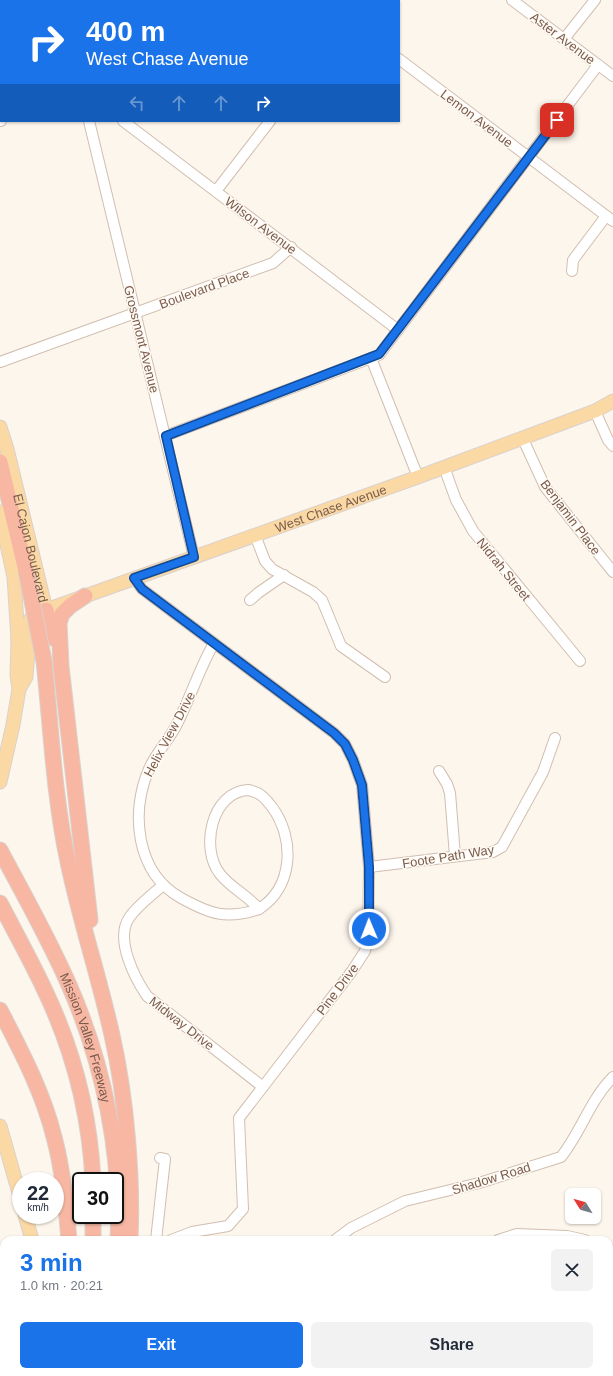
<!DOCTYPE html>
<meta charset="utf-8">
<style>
body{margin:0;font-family:Arial,sans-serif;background:#f2f2f3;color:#1f2937;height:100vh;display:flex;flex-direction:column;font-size:15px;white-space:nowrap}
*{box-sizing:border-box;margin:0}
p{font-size:13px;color:#747a83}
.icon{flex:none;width:22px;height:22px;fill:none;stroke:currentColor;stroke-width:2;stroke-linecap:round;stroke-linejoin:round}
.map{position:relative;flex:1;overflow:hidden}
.details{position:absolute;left:0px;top:1236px;width:613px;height:140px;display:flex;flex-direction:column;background:#fff;border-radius:12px 12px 0 0;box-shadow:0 1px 3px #0004}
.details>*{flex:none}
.guide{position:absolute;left:0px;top:0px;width:400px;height:122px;box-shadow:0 1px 3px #0004;background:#1a73e8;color:#fff;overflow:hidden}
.needle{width:26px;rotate:307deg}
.fabs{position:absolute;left:565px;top:1188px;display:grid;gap:8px}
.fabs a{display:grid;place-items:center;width:36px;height:36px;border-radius:6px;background:#fff;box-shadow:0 1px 3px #0004;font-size:20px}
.speed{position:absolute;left:12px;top:1172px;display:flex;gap:8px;font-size:20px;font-weight:700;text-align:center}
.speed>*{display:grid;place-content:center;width:52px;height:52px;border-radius:50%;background:#fff;box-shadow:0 1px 3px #0004;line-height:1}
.speed small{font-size:10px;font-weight:400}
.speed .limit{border:2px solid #111;border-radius:6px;background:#fff;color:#111}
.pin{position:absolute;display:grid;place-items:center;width:34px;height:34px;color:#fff;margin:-17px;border-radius:8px;box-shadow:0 2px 6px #0006}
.me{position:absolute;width:44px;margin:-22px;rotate:359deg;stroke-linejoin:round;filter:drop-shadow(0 0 3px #0008)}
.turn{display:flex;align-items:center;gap:14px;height:84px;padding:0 20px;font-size:18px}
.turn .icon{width:52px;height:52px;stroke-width:2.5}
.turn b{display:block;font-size:28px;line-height:34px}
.lanes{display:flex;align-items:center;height:38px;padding:0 20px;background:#0003;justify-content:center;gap:20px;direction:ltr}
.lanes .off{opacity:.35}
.round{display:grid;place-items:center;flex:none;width:42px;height:42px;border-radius:6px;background:#f2f2f3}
.summary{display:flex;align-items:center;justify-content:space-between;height:68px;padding:0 20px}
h1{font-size:24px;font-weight:800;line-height:30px;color:#1a73e8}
.cta{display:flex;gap:8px;margin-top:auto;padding:8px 20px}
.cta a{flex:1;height:46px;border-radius:6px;background:#1a73e8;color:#fff;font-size:16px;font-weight:800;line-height:46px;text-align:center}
.cta a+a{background:#f2f2f3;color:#1f2937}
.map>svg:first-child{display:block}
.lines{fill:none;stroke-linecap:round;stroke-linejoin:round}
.minor-casing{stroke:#d1beb0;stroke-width:12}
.major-casing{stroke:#dad1cd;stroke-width:15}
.highway-casing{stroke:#dad1cd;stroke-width:17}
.minor{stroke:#fff;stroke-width:10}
.major{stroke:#fbd9a5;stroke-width:13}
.highway{stroke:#f7b7a3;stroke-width:15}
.highway-bridge-casing{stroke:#dad1cd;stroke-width:17;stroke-linecap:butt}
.highway-bridge{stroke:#f7b7a3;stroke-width:15}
.route-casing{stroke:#114b97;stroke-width:10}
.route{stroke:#1a73e8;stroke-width:7}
.labels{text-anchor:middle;stroke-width:3;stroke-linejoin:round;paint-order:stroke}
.street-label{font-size:13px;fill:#7a5c4d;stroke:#fffaf3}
</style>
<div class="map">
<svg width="613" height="1376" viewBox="0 0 613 1376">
<rect width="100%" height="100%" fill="#fdf6ec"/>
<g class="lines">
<!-- minor casing -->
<g class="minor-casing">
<g id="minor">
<path d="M 58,0 L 58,1"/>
<path d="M 321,0 L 323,1"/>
<path d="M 512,0 L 613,76"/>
<path d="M 74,1 L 75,0"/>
<path d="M 359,1 L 360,0"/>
<path d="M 564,39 L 595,0"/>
<path d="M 399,59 L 613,221"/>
<path d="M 0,121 L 1,121"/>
<path d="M 89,121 L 194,557"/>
<path d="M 123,121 L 398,330"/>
<path d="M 216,191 L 270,121"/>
<path d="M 572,271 L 573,260 L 606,216"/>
<path d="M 371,358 L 418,477"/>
<path d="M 0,362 L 273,263 L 291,247"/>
<path d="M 595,411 L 608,440 L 613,446"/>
<path d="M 165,436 L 379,355 L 598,65"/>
<path d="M 522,437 L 545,487 L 613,572"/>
<path d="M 444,467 L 456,500 L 473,531 L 580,661"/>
<path d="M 255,535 L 265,561 L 272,569 L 313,592 L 322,600 L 341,646 L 385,677"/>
<path d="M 134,578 L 142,589 L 334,733 L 345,744 L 353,760 L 362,785 L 369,867 L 368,939 L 365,951 L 352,971 L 239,1118 L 243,1209 L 228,1226 L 192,1232 L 171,1240"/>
<path d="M 250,600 L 258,593 L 284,575"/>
<path d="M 214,643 C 199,669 190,699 176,726 C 168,741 156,753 149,769 C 130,813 136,873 181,898 C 210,914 226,920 259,909"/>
<path d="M 439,771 L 447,784 L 450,793 L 455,856"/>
<path d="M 248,790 C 260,792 265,798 272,807 C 295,838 294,887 259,909 C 247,895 231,888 220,874 C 200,849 211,792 248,790 Z"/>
<path d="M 369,867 L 493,852 L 502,847 L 543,772 L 555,738"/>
<path d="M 163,885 C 152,895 137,906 129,918 C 115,939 134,977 147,996 L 263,1087"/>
<path d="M 156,1240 L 165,1159 L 160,1158"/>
<path d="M 335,1240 L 351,1228 L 405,1201 L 479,1183 L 561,1157 C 581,1132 590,1100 613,1077"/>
<path d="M 498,1240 L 517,1234 L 567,1236 L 585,1240"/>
<path d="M 609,1250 L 613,1251"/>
<path d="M 609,1322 L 613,1322"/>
<path d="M 213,1376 L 217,1372"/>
<path d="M 327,1376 L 330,1372"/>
<path d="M 406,1376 L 408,1372"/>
</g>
</g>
<!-- major casing -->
<g class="major-casing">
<g id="major">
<path id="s1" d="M 0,427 L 7,449 L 46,610 L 29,639 L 26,677 L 19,689"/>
<path d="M 0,512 L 14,577 L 18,639 L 17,675 L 19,689 L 13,725 L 0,782"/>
<path id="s2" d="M 18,639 L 32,617 L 46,610 L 418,477 L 595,411 L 613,401"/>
<path d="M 0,1126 L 21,1200"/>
<path d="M 25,1215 L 32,1240"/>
<path d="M 34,1376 L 35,1372"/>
</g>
</g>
<!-- highway casing -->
<g class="highway-casing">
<g id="highway">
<path d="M 0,462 L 26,571"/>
<path d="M 85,596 L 70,606 L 62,614 L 59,623 L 61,666 L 90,920"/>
<path d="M 46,610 L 53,638"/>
<path d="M 44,661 C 51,727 54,797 68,862 C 80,920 99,977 112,1035 C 126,1097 133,1177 130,1240"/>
<path id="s3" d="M 0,850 C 24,895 49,939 69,985 C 104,1065 122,1154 118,1240"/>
<path d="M 0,903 C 16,934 33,964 47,995 C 74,1053 90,1118 93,1181"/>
<path d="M 0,1010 C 21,1051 43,1092 54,1137 C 63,1170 66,1206 69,1240"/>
<path d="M 93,1240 L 93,1215"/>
<path d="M 58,1376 L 59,1372"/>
<path d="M 69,1376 L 70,1372"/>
<path d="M 98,1376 L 99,1372"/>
</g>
</g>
<!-- minor -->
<use href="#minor" class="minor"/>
<!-- major -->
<use href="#major" class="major"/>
<!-- highway -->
<use href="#highway" class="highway"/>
<!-- highway-bridge casing -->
<g class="highway-bridge-casing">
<path id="highway-bridge" d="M 26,571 L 44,661"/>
</g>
<!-- highway-bridge -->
<use href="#highway-bridge" class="highway-bridge"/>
</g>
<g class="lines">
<!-- route casing -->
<g class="route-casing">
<path id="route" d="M 369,929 L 369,867 L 362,785 L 353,760 L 345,744 L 334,733 L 142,589 L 134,578 L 194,557 L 166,436 L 379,354 L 557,120"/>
</g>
<!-- route -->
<use href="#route" class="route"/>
</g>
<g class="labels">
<!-- street labels -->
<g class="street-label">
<text transform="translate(563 38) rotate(37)" y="5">Aster Avenue</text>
<text transform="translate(477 118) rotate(37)" y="5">Lemon Avenue</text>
<text transform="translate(261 225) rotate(37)" y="5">Wilson Avenue</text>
<text transform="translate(204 288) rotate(-20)" y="5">Boulevard Place</text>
<text transform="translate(142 339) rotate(76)" y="5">Grossmont Avenue</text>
<text dy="5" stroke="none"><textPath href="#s2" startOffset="344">West Chase Avenue</textPath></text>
<text transform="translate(571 517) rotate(53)" y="5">Benjamin Place</text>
<text dy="5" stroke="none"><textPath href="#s1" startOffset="125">El Cajon Boulevard</textPath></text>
<text transform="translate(504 569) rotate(51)" y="5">Nidrah Street</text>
<text transform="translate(169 734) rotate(-62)" y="5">Helix View Drive</text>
<text transform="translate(448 856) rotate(-9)" y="5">Foote Path Way</text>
<text transform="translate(337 989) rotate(-53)" y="5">Pine Drive</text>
<text transform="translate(182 1023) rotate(38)" y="5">Midway Drive</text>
<text dy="5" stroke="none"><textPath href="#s3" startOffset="207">Mission Valley Freeway</textPath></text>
<text transform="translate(491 1178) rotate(-17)" y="5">Shadow Road</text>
</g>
</g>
</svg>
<div class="fabs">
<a><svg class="needle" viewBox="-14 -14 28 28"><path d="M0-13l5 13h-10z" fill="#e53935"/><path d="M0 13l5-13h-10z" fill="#747a83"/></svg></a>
</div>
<div class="speed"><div>22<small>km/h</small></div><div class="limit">30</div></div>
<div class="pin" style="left:557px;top:120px;background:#d93025"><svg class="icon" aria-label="arrive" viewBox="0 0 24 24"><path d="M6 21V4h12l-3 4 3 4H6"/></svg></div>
<svg class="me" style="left:369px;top:929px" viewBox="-20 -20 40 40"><circle r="17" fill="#1a73e8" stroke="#fff" stroke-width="3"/><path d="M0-11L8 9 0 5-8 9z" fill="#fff"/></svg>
<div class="guide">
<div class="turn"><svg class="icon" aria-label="right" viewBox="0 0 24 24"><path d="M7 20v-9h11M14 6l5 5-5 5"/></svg><div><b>400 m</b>West Chase Avenue</div></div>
<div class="lanes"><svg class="icon off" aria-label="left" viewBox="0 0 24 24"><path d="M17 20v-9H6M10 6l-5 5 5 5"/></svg><svg class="icon off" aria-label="ahead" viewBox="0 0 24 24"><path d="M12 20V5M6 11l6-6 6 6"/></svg><svg class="icon off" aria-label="ahead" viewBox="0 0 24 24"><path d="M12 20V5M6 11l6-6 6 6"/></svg><svg class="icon" aria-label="right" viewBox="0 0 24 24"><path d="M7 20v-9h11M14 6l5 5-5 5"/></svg></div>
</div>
<section class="details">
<div class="summary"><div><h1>3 min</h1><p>1.0 km · 20:21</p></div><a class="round"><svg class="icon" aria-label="close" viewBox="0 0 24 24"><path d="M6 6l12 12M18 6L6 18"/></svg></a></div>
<div class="cta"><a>Exit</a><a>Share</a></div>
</section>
</div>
